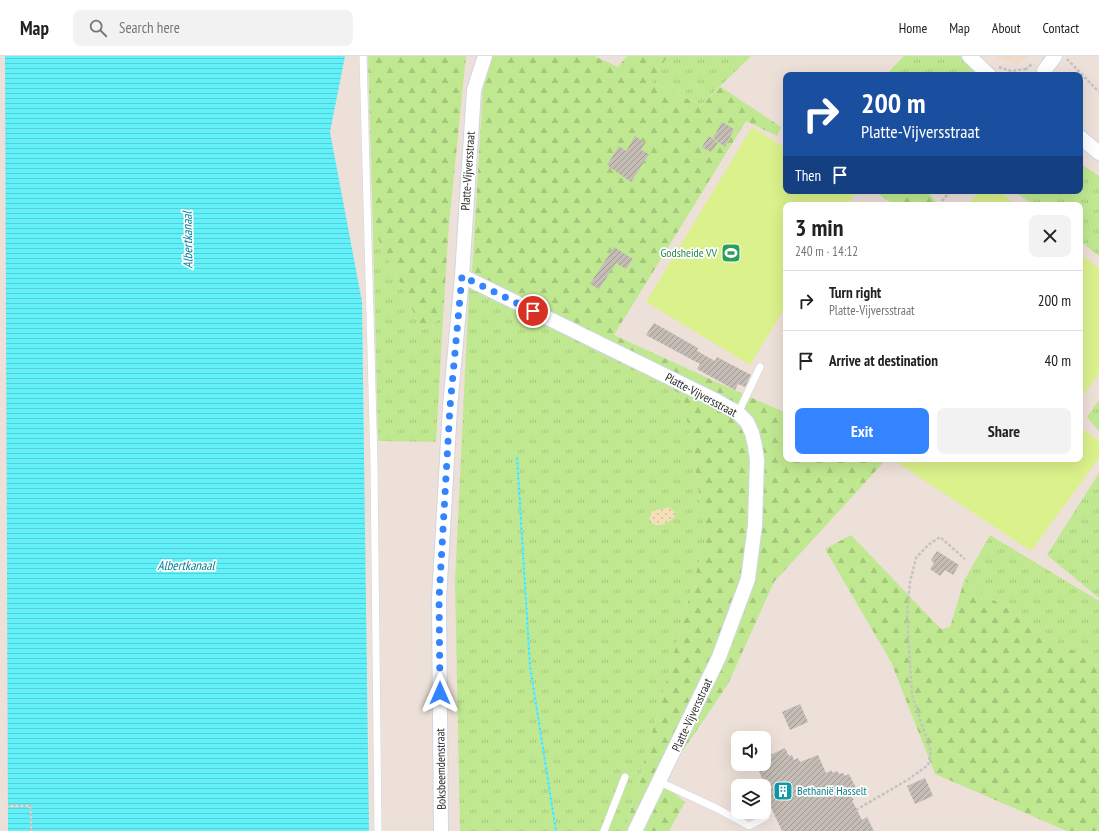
<!DOCTYPE html>
<meta charset="utf-8">
<style>
body{margin:0;font-family:"PT Sans Narrow",sans-serif;background:#f2f2f2;color:#222;height:100vh;display:flex;flex-direction:column;font-size:15px;white-space:nowrap}
*{box-sizing:border-box;margin:0}
p{font-size:13px;color:#767676}
.icon{flex:none;width:22px;height:22px;fill:none;stroke:currentColor;stroke-width:2;stroke-linecap:round;stroke-linejoin:round}
.map{position:relative;flex:1;overflow:hidden}
.side{position:absolute;left:783px;top:146px;width:300px;height:260px;display:flex;flex-direction:column;background:#fff;border-radius:8px;box-shadow:0 4px 16px #0002}
.side>*{flex:none}
.top-card{position:absolute;left:783px;top:16px;width:300px;height:122px;border-radius:8px;box-shadow:0 4px 16px #0002;background:#1a4fa0;color:#fff;overflow:hidden}
.fabs{position:absolute;left:731px;top:675px;display:grid;gap:8px}
.fabs a{display:grid;place-items:center;width:40px;height:40px;border-radius:8px;background:#fff;box-shadow:0 4px 16px #0002;font-size:20px}
.pin{position:absolute;display:grid;place-items:center;width:34px;height:34px;color:#fff;margin:-17px;border:2px solid #fff;border-radius:50%;box-shadow:0 1px 4px #0007}
.me{position:absolute;width:44px;margin:-22px;rotate:0deg;stroke-linejoin:round;filter:drop-shadow(0 0 3px #0008)}
.turn{display:flex;align-items:center;gap:14px;height:84px;padding:0 12px;font-size:18px}
.turn .icon{width:52px;height:52px;stroke-width:2.5}
.turn b{display:block;font-size:28px;line-height:34px}
.then{display:flex;align-items:center;height:38px;padding:0 12px;background:#0003;gap:8px;font-size:15px}
.round{display:grid;place-items:center;flex:none;width:42px;height:42px;border-radius:8px;background:#f2f2f2}
.overview{display:flex;align-items:center;justify-content:space-between;height:68px;padding:0 12px}
h1{font-size:24px;font-weight:700;line-height:30px}
.cta{display:flex;gap:8px;margin-top:auto;padding:8px 12px}
.cta a{flex:1;height:46px;border-radius:8px;background:#3483ff;color:#fff;font-size:16px;font-weight:700;line-height:46px;text-align:center}
.cta a+a{background:#f2f2f2;color:#222}
ul{padding:0;list-style:none}
li{display:flex;align-items:center;gap:12px;height:60px;padding:0 12px;border-top:1px solid #e0e0e0}
li div{flex:1}
li b{display:block;font-size:15px}
li em{font-style:normal}
header{display:flex;align-items:center;gap:24px;box-sizing:border-box;height:56px;padding:0 20px;background:#fff;border-bottom:1px solid #e0e0e0}
header strong{font-size:19px}
nav{display:flex;gap:22px;margin-inline-start:auto;font-size:14px}
.search{width:280px;height:36px;background:#f2f2f2;display:flex;align-items:center;gap:10px;box-sizing:border-box;padding:0 14px;border-radius:8px;color:#767676;font-size:15px}
.map>svg:first-child{display:block}
.education{fill:#f0dac7}
.grass{fill:url(#grass-tufts)}
.forest{fill:url(#forest-firs)}
.sand{fill:url(#sand-dots)}
.pitch{fill:#dbf18b}
.water{fill:url(#water-rules)}
.pier{fill:#ede0d9}
.building{fill:url(#building-hatch)}
.lines{fill:none;stroke-linecap:round;stroke-linejoin:round}
.lane-casing{stroke:#ced7e3;stroke-width:8}
.street-casing{stroke:#ced7e3;stroke-width:16}
.path{stroke:#c3c3c3;stroke-width:2.5;stroke-dasharray:3 2;stroke-linecap:butt}
.lane{stroke:#fff;stroke-width:7}
.street{stroke:#fff;stroke-width:14}
.route{stroke:#3483ff;stroke-width:7;stroke-dasharray:0 12.6}
.labels{text-anchor:middle;stroke-width:3.5;stroke-linejoin:round;paint-order:stroke}
.street-label{font-size:12px;fill:#292929;stroke:#fff}
.leisure-label{font-size:12px;fill:#27864d;stroke:#fff;text-anchor:end}
.culture-label{font-size:12px;fill:#0d838f;stroke:#fff;text-anchor:start}
.water-label{font-size:13px;font-style:italic;fill:#048195;stroke:#fff}
</style>
<header>
<strong>Map</strong>
<div class="search"><svg class="icon" aria-label="search" viewBox="0 0 24 24"><circle cx="10" cy="10" r="6"/><path d="M15 15l6 6"/></svg>Search here</div>
<nav><a>Home</a><a>Map</a><a>About</a><a>Contact</a></nav>
</header>
<div class="map">
<svg width="1099" height="775" viewBox="0 0 1099 775">
<defs>
<pattern id="grass-tufts" width="24" height="20" patternUnits="userSpaceOnUse"><rect width="24" height="20" fill="#c0e890"/><path d="M3 7l-1-3M5 7V3M7 7l1-3M15 17l-1-3M17 17v-4M19 17l1-3" fill="none" stroke="#a5c77c"/></pattern>
<pattern id="forest-firs" width="22" height="20" patternUnits="userSpaceOnUse"><rect width="22" height="20" fill="#c0e890"/><path d="M5 1l3.5 6h-7zM16 11l3.5 6h-7z" fill="#a5c77c"/></pattern>
<pattern id="sand-dots" width="8" height="8" patternUnits="userSpaceOnUse"><rect width="8" height="8" fill="#f5dfb9"/><path d="M2 2h.1M6 6h.1" fill="none" stroke="#d2bf9f" stroke-width="1.8" stroke-linecap="round"/></pattern>
<pattern id="water-rules" width="6" height="5" patternUnits="userSpaceOnUse"><rect width="6" height="5" fill="#62f0f9"/><path d="M0 2.5h6" fill="none" stroke="#55ced5"/></pattern>
<pattern id="building-hatch" width="6" height="6" patternUnits="userSpaceOnUse"><rect width="6" height="6" fill="#c4bcb5"/><path d="M-1 1l2-2M0 6l6-6M5 7l2-2" fill="none" stroke="#9f9993"/></pattern>
</defs>
<rect width="100%" height="100%" fill="#ede0d9"/>
<!-- education -->
<path class="education" d="M 996,0 L 1030,0 L 1016,8 L 999,3 Z"/>
<!-- grass -->
<g class="grass">
<path d="M 668,0 L 751,0 L 701,49 L 651,26 Z"/>
<path d="M 904,0 L 961,0 L 980,19 L 886,19 Z"/>
<path d="M 1080,107 L 1099,120 L 1099,200 L 1080,185 L 1080,149 L 1033,149 L 1014,135 L 1080,135 Z"/>
<path d="M 373,173 L 404,234 L 421,274 L 443,261 L 436,386 L 378,385 Z"/>
<path d="M 469,233 L 683,338 L 706,481 L 625,775 L 460,775 L 455,525 Z"/>
<path d="M 1099,344 L 1099,375 L 1087,361 Z"/>
<path d="M 1099,417 L 1099,542 L 1047,499 Z"/>
<path d="M 990,479 L 1099,545 L 1099,611 L 964,525 Z"/>
</g>
<!-- forest -->
<g class="forest">
<path d="M 368,0 L 466,0 L 449,168 L 443,261 L 421,274 L 404,234 L 373,173 Z"/>
<path d="M 491,0 L 594,0 L 618,11 L 627,0 L 668,0 L 651,26 L 701,49 L 721,31 L 781,71 L 777,80 L 746,65 L 614,279 L 712,324 L 786,357 L 786,403 L 877,403 L 883,407 L 774,526 L 728,628 L 661,727 L 685,746 L 669,775 L 625,775 L 706,481 L 683,339 L 469,233 L 472,215 L 483,31 Z"/>
<path d="M 874,135 L 927,135 L 938,149 L 888,149 L 890,146 Z"/>
<path d="M 851,479 L 941,573 L 950,571 L 964,525 L 1099,611 L 1099,775 L 1067,775 L 935,718 L 891,606 L 825,493 Z"/>
</g>
<!-- sand -->
<path class="sand" d="M 669,451 L 675,456 L 675,460 C 669,468 653,475 649,462 L 652,455 Z"/>
<!-- pitch -->
<g class="pitch">
<path d="M 752,71 L 786,92 L 786,135 L 856,135 L 848,149 L 786,149 L 786,250 L 750,309 L 646,246 Z"/>
<path d="M 979,135 L 999,135 L 1017,149 L 968,149 Z"/>
<path d="M 1080,198 L 1099,212 L 1099,318 L 1080,343 Z"/>
<path d="M 1080,371 L 1099,385 L 1099,402 L 1031,495 L 892,403 L 1080,403 Z"/>
</g>
<!-- water -->
<g class="water">
<path d="M 5,0 L 345,0 L 330,76 L 362,246 L 369,775 L 8,775 Z"/>
<path d="M 518,400 L 531,610 L 557,775 L 555,775 L 529,610 L 516,401 Z"/>
</g>
<!-- pier -->
<path class="pier" d="M 6,749 L 31,749 L 32,775 L 31,775 L 30,753 L 28,751 L 6,751 Z"/>
<!-- building -->
<g class="building">
<path d="M 722,66 L 734,73 L 725,91 L 713,82 Z"/>
<path d="M 635,80 L 645,87 L 641,94 L 649,98 L 631,126 L 607,109 L 619,90 L 626,95 Z"/>
<path d="M 709,80 L 718,87 L 711,96 L 702,91 Z"/>
<path d="M 614,191 L 633,203 L 626,213 L 616,207 L 599,233 L 590,228 Z"/>
<path d="M 654,267 L 698,292 L 697,295 L 715,305 L 717,301 L 751,319 L 745,331 L 738,328 L 735,334 L 697,313 L 700,308 L 646,279 Z"/>
<path d="M 937,495 L 959,509 L 953,519 L 945,514 L 940,520 L 930,513 L 934,507 L 931,504 Z"/>
<path d="M 800,648 L 808,666 L 790,674 L 782,656 Z"/>
<path d="M 785,692 L 789,700 L 792,699 L 794,704 L 798,702 L 800,706 L 818,699 L 826,717 L 831,714 L 833,717 L 837,715 L 839,718 L 843,717 L 845,720 L 849,718 L 856,732 L 853,733 L 855,738 L 851,740 L 854,744 L 852,744 L 862,764 L 867,761 L 874,775 L 782,775 L 770,749 L 764,751 L 764,727 L 759,715 L 763,713 L 762,710 L 766,708 L 765,705 L 769,703 L 768,700 Z"/>
<path d="M 925,722 L 933,740 L 915,748 L 907,730 Z"/>
</g>
<g class="lines">
<!-- lane casing -->
<g class="lane-casing">
<g id="lane">
<path d="M 363,0 L 374,407 L 378,775"/>
<path d="M 738,357 L 760,311"/>
<path d="M 660,726 L 718,753 L 749,770 L 766,761"/>
<path d="M 604,775 L 625,721"/>
</g>
</g>
<!-- street casing -->
<g class="street-casing">
<g id="street">
<path d="M 969,0 L 989,19"/>
<path d="M 1044,19 L 1044,15 L 1055,0"/>
<path d="M 1080,81 L 1099,97"/>
<path d="M 462,220 L 717,345 L 738,357 L 747,366 L 752,377 L 755,390 L 757,404 L 755,469 L 748,523 L 719,601 L 635,775"/>
<path d="M 441,775 L 439,543 L 450,351 L 462,220 L 474,34 L 485,0"/>
</g>
</g>
<!-- path -->
<g class="path">
<path d="M 1067,3 L 1099,36"/>
<path d="M 999,11 L 1011,15 L 1026,13"/>
<path d="M 1027,19 L 1026,13 L 1032,8"/>
<path d="M 939,149 L 950,135"/>
<path d="M 8,749 L 31,750 L 31,775"/>
<path d="M 856,754 L 909,723 L 928,709 L 931,696 L 912,639 L 907,559 L 910,526 L 916,502 L 928,489 L 940,481 L 965,503"/>
</g>
<!-- lane -->
<use href="#lane" class="lane"/>
<!-- street -->
<use href="#street" class="street"/>
</g>
<g class="lines">
<!-- route -->
<path class="route" d="M 440,637 L 439,543 L 450,351 L 462,220 L 533,255"/>
</g>
<!-- icons -->
<defs>
<g id="stadium-square" transform="scale(1)"><rect x="-9" y="-9" width="18" height="18" rx="4" fill="#2e9e5b" stroke="#fff"/><path d="M0-5a6.5 5 0 1 0 0 10a6.5 5 0 1 0 0-10ZM-3.5-1.8h7v3.6h-7Z" fill="#fff"/></g>
<g id="building-square" transform="scale(1)"><rect x="-9" y="-9" width="18" height="18" rx="4" fill="#0f9aa8" stroke="#fff"/><path d="M-4-6H4V6H1V3H-1V6H-4ZM-2.5-4.3h1.7v1.8h-1.7ZM.8-4.3h1.7v1.8H.8ZM-2.5-1h1.7V.8h-1.7ZM.8-1h1.7V.8H.8Z" fill="#fff"/></g>
</defs>
<g fill-rule="evenodd">
<use href="#stadium-square" x="731" y="197"/>
<use href="#building-square" x="783" y="735"/>
</g>
<g class="labels">
<!-- street labels -->
<g class="street-label">
<text transform="translate(468 115) rotate(-86)" y="4">Platte-Vijversstraat</text>
<text transform="translate(701 339) rotate(28)" y="4">Platte-Vijversstraat</text>
<text transform="translate(692 659) rotate(-65)" y="4">Platte-Vijversstraat</text>
<text transform="translate(441 713) rotate(-91)" y="4">Boksbeemdenstraat</text>
</g>
<!-- leisure labels -->
<g class="leisure-label">
<text x="717" y="201">Godsheide VV</text>
</g>
<!-- culture labels -->
<g class="culture-label">
<text x="797" y="739">Bethanië Hasselt</text>
</g>
<!-- water labels -->
<g class="water-label">
<text transform="translate(187 184) rotate(-91)" y="5">Albertkanaal</text>
<text x="186" y="514">Albertkanaal</text>
</g>
</g>
</svg>
<div class="fabs">
<a><svg class="icon" aria-label="sound" viewBox="0 0 24 24"><path d="M4 9h4l5-4v14l-5-4H4zM17 9q2 3 0 6"/></svg></a>
<a><svg class="icon" aria-label="layers" viewBox="0 0 24 24"><path d="M12 4l9 5-9 5-9-5zM3 14l9 5 9-5"/></svg></a>
</div>
<div class="pin" style="left:533px;top:255px;background:#d93025"><svg class="icon" aria-label="arrive" viewBox="0 0 24 24"><path d="M6 21V4h12l-3 4 3 4H6"/></svg></div>
<svg class="me" style="left:440px;top:637px" viewBox="-20 -20 40 40"><path d="M0-17L14 15 0 8-14 15z" fill="#3483ff" stroke="#fff" stroke-width="4"/></svg>
<div class="top-card">
<div class="turn"><svg class="icon" aria-label="right" viewBox="0 0 24 24"><path d="M7 20v-9h11M14 6l5 5-5 5"/></svg><div><b>200 m</b>Platte-Vijversstraat</div></div>
<div class="then">Then<svg class="icon" aria-label="arrive" viewBox="0 0 24 24"><path d="M6 21V4h12l-3 4 3 4H6"/></svg></div>
</div>
<section class="side">
<div class="overview"><div><h1>3 min</h1><p>240 m · 14:12</p></div><a class="round"><svg class="icon" aria-label="close" viewBox="0 0 24 24"><path d="M6 6l12 12M18 6L6 18"/></svg></a></div>
<ul>
<li><svg class="icon" aria-label="right" viewBox="0 0 24 24"><path d="M7 20v-9h11M14 6l5 5-5 5"/></svg><div><b>Turn right</b><p>Platte-Vijversstraat</p></div><em>200 m</em></li>
<li><svg class="icon" aria-label="arrive" viewBox="0 0 24 24"><path d="M6 21V4h12l-3 4 3 4H6"/></svg><div><b>Arrive at destination</b></div><em>40 m</em></li>
</ul>
<div class="cta"><a>Exit</a><a>Share</a></div>
</section>
</div>
